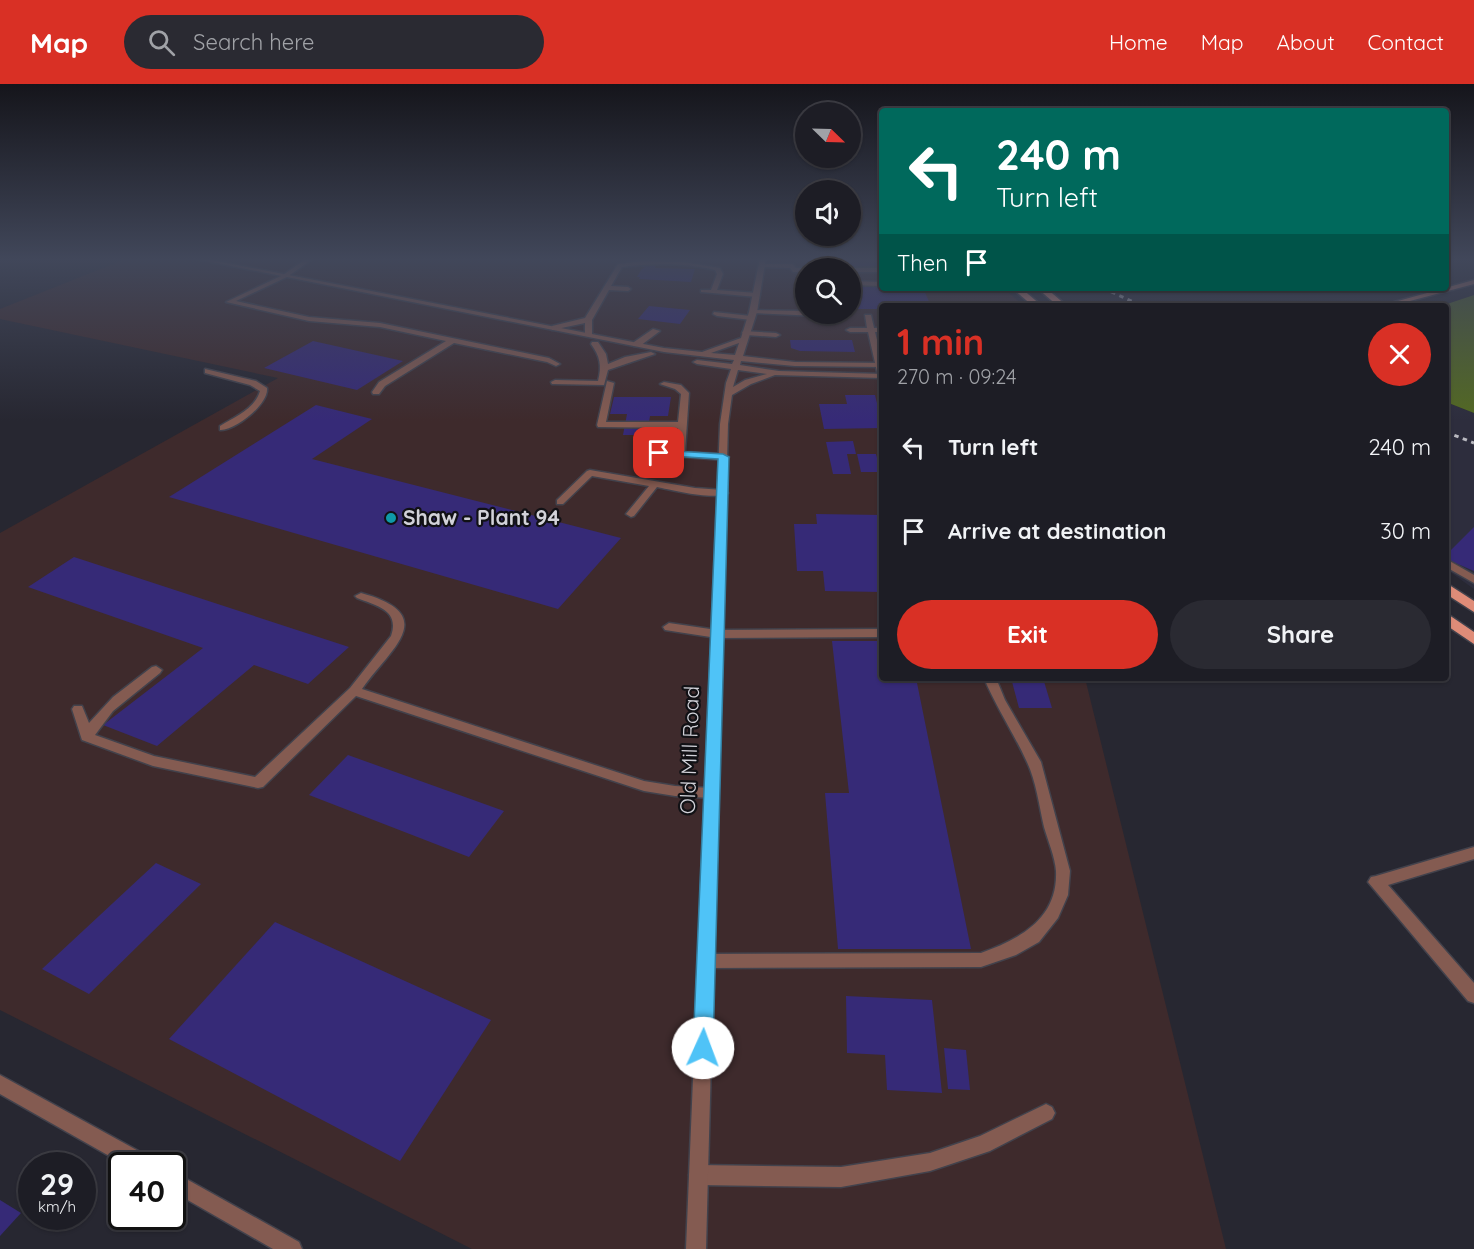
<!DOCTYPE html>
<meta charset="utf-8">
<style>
body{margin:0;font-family:Quicksand,sans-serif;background:#2a2a32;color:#f1f3f6;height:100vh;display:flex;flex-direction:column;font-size:22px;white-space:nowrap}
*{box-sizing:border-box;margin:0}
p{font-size:20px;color:#a0a2a7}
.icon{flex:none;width:33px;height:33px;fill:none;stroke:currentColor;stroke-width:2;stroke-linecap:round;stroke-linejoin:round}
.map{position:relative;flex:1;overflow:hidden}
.panel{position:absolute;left:879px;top:219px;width:570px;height:378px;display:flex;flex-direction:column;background:#1d1d25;border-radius:6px;box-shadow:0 2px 4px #0004,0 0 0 2px #3b3b42}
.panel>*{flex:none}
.banner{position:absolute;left:879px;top:24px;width:570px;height:183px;border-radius:6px;box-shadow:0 2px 4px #0004,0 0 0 2px #3b3b42;background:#00695c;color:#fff;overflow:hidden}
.needle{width:39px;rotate:113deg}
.controls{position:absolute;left:795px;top:18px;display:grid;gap:12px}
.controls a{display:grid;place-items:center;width:66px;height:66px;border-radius:50%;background:#1d1d25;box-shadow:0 2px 4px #0004,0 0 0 2px #3b3b42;font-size:30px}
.speed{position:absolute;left:18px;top:1068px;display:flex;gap:12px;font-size:30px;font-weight:700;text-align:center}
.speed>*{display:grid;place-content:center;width:78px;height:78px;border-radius:50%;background:#1d1d25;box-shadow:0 2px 4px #0004,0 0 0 2px #3b3b42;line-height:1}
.speed small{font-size:15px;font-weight:400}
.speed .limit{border:3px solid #111;border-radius:9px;background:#fff;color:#111}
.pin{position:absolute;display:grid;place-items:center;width:51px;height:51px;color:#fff;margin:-26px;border-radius:12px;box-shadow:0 3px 9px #0006}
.me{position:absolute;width:66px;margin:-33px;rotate:2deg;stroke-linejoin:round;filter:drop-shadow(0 0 4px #0008)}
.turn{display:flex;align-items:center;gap:21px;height:126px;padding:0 18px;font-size:27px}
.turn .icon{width:78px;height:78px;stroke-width:2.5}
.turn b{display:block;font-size:42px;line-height:51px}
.then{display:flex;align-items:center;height:57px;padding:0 18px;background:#0003;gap:12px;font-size:22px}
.round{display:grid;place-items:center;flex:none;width:63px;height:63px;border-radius:32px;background:#2a2a32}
.overview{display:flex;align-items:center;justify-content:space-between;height:102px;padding:0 18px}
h1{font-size:36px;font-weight:700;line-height:45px;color:#d93025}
.action{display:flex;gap:12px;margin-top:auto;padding:12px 18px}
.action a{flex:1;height:69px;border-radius:36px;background:#d93025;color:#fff;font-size:24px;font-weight:700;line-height:69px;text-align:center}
.action a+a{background:#2a2a32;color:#f1f3f6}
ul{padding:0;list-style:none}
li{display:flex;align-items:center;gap:18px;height:84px;padding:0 18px}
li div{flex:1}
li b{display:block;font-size:22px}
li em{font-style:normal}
header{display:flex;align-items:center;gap:36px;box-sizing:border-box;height:84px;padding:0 30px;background:#d93025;color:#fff}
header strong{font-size:28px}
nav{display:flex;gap:33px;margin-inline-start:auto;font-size:21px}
.search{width:420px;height:54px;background:#2a2a32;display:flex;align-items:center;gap:15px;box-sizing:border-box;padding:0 21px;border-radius:33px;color:#a0a2a7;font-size:22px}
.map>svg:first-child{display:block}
.commercial{fill:#3e2a2c;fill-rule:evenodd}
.built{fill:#2d2d3d}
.forest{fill:#536922}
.building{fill:#362a77}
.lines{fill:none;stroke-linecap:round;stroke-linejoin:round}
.service-casing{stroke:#42424c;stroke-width:3}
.tertiary-casing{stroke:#42424c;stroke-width:3}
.secondary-casing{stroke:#42424c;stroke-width:3}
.primary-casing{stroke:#42424c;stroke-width:3}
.service{fill:#845b51;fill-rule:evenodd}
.tertiary{fill:#845b51;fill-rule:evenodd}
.secondary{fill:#b77767;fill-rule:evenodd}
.primary{fill:#df8c78;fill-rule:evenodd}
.rail{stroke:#b9b9c0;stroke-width:3;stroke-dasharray:4.5 4.5;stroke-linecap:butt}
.route{fill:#4fc3f7;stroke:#337fa1;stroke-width:1.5}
.culture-dot{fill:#0f9aa8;stroke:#111115;stroke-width:2}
.labels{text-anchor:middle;stroke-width:4.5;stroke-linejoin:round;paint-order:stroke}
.poi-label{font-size:21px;font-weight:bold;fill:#d2d2d9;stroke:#111115;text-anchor:start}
.street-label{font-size:21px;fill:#d2d2d9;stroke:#111115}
</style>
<header>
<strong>Map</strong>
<div class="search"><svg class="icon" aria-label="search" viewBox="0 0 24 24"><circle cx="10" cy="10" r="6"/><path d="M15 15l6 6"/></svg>Search here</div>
<nav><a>Home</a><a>Map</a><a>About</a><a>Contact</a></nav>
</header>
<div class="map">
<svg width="1474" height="1165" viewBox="0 0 1474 1165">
<rect width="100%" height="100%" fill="#272731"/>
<!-- commercial -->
<path class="commercial" d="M 128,174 L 882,174 L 882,204 L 1003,204 L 1024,222 L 882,222 L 882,594 L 1085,594 L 1226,1165 L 472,1165 L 0,926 L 0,449 L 278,294 L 0,235 L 0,225 ZM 806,184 L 850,184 L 850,230 L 806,230 Z"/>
<!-- built -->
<path class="built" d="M 1446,318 L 1474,329 L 1474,505 L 1446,485 Z"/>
<!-- forest -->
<path class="forest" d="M 1474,211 L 1474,329 L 1446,318 L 1446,222 L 1441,222 Z"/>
<!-- building -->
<g class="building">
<path d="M 807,174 L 882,174 L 882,182 L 814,184 L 809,182 Z"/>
<path d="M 645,176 L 658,176 L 655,184 L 695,185 L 691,198 L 639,195 L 640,193 L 637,193 L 641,186 L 645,183 L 641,183 Z"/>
<path d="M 850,202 L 923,204 L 931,222 L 882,222 L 882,225 L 850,225 Z"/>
<path d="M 649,222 L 690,226 L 680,240 L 638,235 Z"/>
<path d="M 790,256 L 852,256 L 855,268 L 800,267 L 791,264 Z"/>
<path d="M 313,257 L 403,277 L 357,306 L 264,284 Z"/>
<path d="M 845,311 L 875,311 L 877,319 L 882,319 L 882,344 L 824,345 L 819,320 L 847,320 Z"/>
<path d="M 614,313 L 671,313 L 668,332 L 650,332 L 647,351 L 623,351 L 627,330 L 610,330 Z"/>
<path d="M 316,321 L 372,335 L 312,375 L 621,454 L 558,525 L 169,413 Z"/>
<path d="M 853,357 L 856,370 L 847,370 L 851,390 L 833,390 L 826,358 Z"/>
<path d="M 857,370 L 876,370 L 881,388 L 861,388 Z"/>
<path d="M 816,430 L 882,431 L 882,508 L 825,507 L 823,487 L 797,487 L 794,440 L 817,440 Z"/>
<path d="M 1474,443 L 1474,487 L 1446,475 L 1446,471 Z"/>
<path d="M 74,473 L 349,563 L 308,600 L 254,581 L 157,662 L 103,641 L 203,564 L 28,503 Z"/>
<path d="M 832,557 L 882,557 L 882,594 L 916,594 L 971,865 L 838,865 L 825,709 L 849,709 Z"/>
<path d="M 1011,594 L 1043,594 L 1052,624 L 1019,624 Z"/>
<path d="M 348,671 L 504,727 L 469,773 L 309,711 Z"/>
<path d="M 156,779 L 201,800 L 89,910 L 42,885 Z"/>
<path d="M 275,838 L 491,936 L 400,1077 L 169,955 Z"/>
<path d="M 846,912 L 932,916 L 942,1009 L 887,1006 L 885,971 L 847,969 Z"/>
<path d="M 944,964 L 966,966 L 970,1006 L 948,1005 Z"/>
<path d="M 0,1116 L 21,1129 L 0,1152 Z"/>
</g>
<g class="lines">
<!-- service casing -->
<g class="service-casing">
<g id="service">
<path d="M 307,174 L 314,174 L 287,193 L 236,217 L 309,233 L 380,239 L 549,274 L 560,280 L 556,282 L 547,278 L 454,259 L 385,302 L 379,310 L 373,310 L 372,308 L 379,298 L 446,257 L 380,243 L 309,237 L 226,218 L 283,191 Z"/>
<path d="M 642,177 L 684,178 L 720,184 L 723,190 L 717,206 L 757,209 L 760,211 L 757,213 L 701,208 L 701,206 L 711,206 L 717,190 L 715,186 C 686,179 652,179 622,183 L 611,202 L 628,203 L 631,205 L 628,207 L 609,206 L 592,236 L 592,253 L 585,251 L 585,239 L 552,246 L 552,242 L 585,234 L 618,180 Z"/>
<path d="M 763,180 L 793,180 L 796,184 L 808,184 L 806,184 L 806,188 L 793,188 L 790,184 L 761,183 L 761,181 Z"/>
<path d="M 848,184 L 882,184 L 882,188 L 850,188 L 850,184 Z"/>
<path d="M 850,197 L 882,198 L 882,202 L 850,201 Z"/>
<path d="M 998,204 L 1018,204 L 1021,206 L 1018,208 Z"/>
<path d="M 753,226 L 806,227 L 806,230 L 822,230 L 818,232 L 751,229 L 749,228 Z"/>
<path d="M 714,228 L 751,232 L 755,234 L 751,236 L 717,232 L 713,230 Z"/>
<path d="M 865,231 L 871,231 L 874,244 L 882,244 L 882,248 L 875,248 L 882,276 L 882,294 L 878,292 L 868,248 L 850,248 L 846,246 L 850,244 L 867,244 Z"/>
<path d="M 653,245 L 660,247 L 640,262 L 634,262 L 634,258 Z"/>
<path d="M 743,247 L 776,249 L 780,251 L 776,253 L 746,251 L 742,249 Z"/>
<path d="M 592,258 L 598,258 L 606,270 L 608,280 L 625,273 L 651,268 L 655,270 L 608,286 L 604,301 L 552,300 L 551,298 L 555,296 L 598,297 C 602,282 600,272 591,260 Z"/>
<path d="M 205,285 L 256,297 L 267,304 C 269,320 235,347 220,346 L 220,342 C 234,333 255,325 260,307 L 250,301 L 205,289 Z"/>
<path d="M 607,297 L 614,299 L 606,338 L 678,338 L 681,310 L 675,305 L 660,300 L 664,298 L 681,301 L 689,309 L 685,368 L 724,370 L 729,373 L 724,376 L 656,371 L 654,369 L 659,366 L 676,367 L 678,344 L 598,343 L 597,341 Z"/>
<path d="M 590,386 L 695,404 L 723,406 L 728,409 C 716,417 672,406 657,403 L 634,432 L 631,433 L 626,430 L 649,402 L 592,392 L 563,420 L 557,420 L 557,416 L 587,387 Z"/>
<path d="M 1446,475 L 1474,491 L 1474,499 L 1446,483 Z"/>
<path d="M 361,509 C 442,531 390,565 362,605 L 644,697 L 675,702 L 711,704 L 716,705 L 718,709 L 716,713 L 711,714 L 675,712 L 644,707 L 356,612 L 263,703 L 258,704 L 153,682 L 82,656 L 81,653 L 72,625 L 74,622 L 82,622 L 89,639 L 113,613 L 152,583 L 156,582 L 162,586 L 160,589 L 113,627 L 95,651 L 154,672 L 255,693 L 350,604 L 391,552 C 400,526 377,522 357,514 L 355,512 Z"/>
<path d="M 669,539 L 717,546 L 882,545 L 882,553 L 717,554 L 665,546 L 663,543 Z"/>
<path d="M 984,594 L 996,594 L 1005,616 L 1041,678 L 1070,787 L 1068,811 L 1058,834 L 1039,858 L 1016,871 L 981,883 L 706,884 L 700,882 L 698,877 L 700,872 L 706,870 L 981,869 C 1020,855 1058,835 1056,787 C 1055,773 1048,757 1044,743 C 1039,721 1036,696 1026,676 C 1013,648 996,623 984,594 Z"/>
<path d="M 1474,763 L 1474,775 L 1388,801 L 1474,899 L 1474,919 L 1468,917 L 1368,798 L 1371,793 L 1376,792 Z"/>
<path d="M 0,991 L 153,1075 L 155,1082 L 127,1082 L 0,1010 Z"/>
<path d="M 1046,1020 L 1052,1023 L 1055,1029 L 1052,1035 L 990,1067 L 930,1087 L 841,1103 L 699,1101 L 692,1098 L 689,1091 L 692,1084 L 699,1081 L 841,1083 L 930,1069 L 980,1052 Z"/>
<path d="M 172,1087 L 299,1158 L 302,1165 L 273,1165 L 172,1107 Z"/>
</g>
</g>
<!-- tertiary casing -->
<g class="tertiary-casing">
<path id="tertiary" d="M 191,174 L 201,174 L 664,264 L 702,268 L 741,254 L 749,228 L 760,174 L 766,174 L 757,228 L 743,272 L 795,278 L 882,279 L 882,283 L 795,282 L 741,277 L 740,281 L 779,287 L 882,290 L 882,294 L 775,291 L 751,300 L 732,311 L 728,340 L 706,1165 L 686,1165 L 720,340 L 726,299 L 731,285 L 697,280 L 693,278 L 697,276 L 732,280 L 734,276 L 664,268 ZM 739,259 L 735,271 L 711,269 ZM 738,286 L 767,290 L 745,296 L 733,303 Z"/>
</g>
<!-- secondary casing -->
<g class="secondary-casing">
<path id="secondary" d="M 1474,196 L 1474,200 L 1391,222 L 1380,222 Z"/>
</g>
<!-- primary casing -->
<g class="primary-casing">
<g id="primary">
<path d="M 1012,204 L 1021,204 L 1042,222 L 1033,222 Z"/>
<path d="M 1037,204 L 1046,204 L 1067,222 L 1058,222 Z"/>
<path d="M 1446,499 L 1474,517 L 1474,528 L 1446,510 Z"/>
<path d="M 1446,529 L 1474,548 L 1474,560 L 1446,541 Z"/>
</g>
</g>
<!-- service -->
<use href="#service" class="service"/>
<!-- tertiary -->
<use href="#tertiary" class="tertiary"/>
<!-- secondary -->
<use href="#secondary" class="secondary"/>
<!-- primary -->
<use href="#primary" class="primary"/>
<!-- rail -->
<g class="rail">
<path d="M 1103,204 L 1142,222"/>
<path d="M 1446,348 L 1474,359"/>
</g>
</g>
<!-- sky -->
<linearGradient id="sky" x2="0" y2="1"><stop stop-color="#15151b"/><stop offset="0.52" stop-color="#41475a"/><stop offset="1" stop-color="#41475a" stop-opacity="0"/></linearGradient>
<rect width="1474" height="337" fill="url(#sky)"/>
<!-- route -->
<path class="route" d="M 659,366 L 723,370 L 729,373 L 713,964 L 710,971 L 703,974 L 696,971 L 693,964 L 718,375 L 655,371 L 655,367 Z"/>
<!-- markers -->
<circle class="culture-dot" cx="391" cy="434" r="6"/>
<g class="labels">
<!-- poi labels -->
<g class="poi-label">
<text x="403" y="441">Shaw - Plant 94</text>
</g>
<!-- street labels -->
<g class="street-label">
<text transform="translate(690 666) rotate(-88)" y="7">Old Mill Road</text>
</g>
</g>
</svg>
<div class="controls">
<a><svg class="needle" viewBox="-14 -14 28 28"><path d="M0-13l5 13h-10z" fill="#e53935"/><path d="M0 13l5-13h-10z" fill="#a0a2a7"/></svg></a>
<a><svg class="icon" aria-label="sound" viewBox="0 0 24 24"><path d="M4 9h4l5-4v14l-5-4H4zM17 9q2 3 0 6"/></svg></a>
<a><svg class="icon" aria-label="search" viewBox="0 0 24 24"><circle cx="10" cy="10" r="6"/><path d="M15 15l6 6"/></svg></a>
</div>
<div class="speed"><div>29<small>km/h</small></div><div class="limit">40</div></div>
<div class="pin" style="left:659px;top:369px;background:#d93025"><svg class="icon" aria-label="arrive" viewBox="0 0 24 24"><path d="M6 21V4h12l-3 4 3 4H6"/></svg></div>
<svg class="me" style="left:703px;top:964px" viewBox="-20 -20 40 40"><circle r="19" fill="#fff"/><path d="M0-13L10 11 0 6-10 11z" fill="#4fc3f7"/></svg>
<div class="banner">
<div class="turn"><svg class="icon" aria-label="left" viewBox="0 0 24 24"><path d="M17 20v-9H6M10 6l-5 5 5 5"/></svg><div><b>240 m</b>Turn left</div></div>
<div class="then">Then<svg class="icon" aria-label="arrive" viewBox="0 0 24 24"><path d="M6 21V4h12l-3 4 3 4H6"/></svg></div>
</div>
<section class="panel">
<div class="overview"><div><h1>1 min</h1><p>270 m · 09:24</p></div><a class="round" style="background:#d93025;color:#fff"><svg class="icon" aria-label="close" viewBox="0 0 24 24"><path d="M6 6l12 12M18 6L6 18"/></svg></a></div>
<ul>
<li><svg class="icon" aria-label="left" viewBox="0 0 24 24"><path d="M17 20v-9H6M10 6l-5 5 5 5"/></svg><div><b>Turn left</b></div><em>240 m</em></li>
<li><svg class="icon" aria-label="arrive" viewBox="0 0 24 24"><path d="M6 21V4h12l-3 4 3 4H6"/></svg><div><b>Arrive at destination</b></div><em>30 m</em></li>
</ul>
<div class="action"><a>Exit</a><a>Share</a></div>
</section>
</div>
